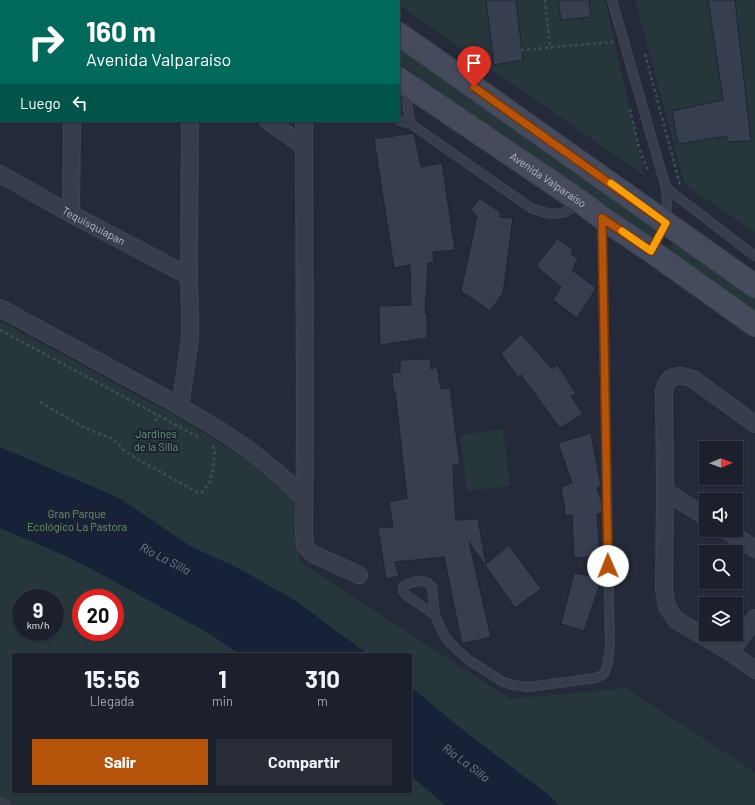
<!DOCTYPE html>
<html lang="es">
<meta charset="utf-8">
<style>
body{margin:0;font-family:Barlow,sans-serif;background:#282d38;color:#f1f3f6;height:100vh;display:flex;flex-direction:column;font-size:15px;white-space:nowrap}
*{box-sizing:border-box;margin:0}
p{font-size:13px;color:#a0a3a9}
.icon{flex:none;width:22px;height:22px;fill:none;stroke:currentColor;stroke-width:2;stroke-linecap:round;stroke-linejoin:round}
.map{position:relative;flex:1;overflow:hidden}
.sheet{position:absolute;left:12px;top:653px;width:400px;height:140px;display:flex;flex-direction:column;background:#1b202c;border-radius:0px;box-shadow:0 1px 3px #0004,0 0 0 1px #393e48}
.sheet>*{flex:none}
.hud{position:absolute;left:0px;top:0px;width:400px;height:122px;box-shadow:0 1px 3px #0004,0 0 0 1px #393e48;background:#00695c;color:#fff;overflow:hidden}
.needle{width:26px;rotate:89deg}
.fabs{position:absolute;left:699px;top:441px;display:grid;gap:8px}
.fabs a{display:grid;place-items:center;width:44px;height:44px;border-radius:0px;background:#1b202c;box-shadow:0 1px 3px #0004,0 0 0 1px #393e48;font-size:20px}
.speed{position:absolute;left:12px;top:589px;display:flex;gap:8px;font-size:20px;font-weight:700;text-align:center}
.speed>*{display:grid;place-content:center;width:52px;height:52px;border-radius:50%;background:#1b202c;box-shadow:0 1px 3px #0004,0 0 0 1px #393e48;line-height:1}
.speed small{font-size:10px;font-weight:400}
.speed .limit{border:6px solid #d22;background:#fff;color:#111}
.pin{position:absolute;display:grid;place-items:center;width:34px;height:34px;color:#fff;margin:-41px -17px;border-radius:50% 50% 50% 0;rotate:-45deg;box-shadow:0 0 4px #0007}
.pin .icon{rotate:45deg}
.me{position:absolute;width:44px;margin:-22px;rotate:359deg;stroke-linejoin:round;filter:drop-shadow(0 0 3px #0008)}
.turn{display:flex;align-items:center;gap:14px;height:84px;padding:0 20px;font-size:18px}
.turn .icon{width:52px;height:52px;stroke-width:2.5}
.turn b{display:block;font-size:28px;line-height:34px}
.then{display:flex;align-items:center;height:38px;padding:0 20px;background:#0003;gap:8px;font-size:15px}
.eta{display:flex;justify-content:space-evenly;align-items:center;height:68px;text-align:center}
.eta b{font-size:24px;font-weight:700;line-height:28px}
.action{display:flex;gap:8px;margin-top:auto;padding:8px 20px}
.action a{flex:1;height:46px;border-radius:0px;background:#b45309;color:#fff;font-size:16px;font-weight:700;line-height:46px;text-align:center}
.action a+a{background:#282d38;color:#f1f3f6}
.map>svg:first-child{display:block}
.green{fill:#26363b;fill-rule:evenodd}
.water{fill:#172137}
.building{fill:#363e50;stroke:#1e2431}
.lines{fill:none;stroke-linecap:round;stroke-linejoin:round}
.service-casing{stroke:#404653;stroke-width:10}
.minor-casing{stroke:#404653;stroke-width:18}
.secondary-casing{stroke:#404653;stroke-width:24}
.path{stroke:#3e4f54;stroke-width:2.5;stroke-dasharray:3 3;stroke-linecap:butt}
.service{stroke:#373d4b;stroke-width:8}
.minor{stroke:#373d4b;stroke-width:16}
.secondary{stroke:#454b5d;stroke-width:22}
.route-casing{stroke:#753606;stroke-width:10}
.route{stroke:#b45309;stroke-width:7}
.slow{stroke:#f59e0b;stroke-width:7}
.labels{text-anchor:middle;stroke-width:4;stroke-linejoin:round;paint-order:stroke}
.street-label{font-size:11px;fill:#b3b8c6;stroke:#1c222f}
.park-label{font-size:11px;fill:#6b967a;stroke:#1c222f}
.water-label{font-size:12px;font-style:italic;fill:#6d7ea4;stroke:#1c222f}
</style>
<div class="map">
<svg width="755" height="805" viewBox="0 0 755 805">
<rect width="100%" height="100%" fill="#242a3a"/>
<!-- green -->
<g class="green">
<path d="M 392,0 L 605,0 L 645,176 L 399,5 L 399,1 L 394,1 Z"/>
<path d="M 635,0 L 754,0 L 755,10 L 755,232 L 685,185 Z"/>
<path d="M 399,38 L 654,219 L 657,233 L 654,239 L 647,242 L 471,117 L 442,93 L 399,63 Z"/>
<path d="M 673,242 L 683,243 L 755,291 L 755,318 L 668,256 L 668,248 Z"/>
<path d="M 0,321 L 172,414 L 241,456 L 286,490 L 291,496 L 295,505 L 300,562 L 510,699 L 626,688 L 755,772 L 755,805 L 0,805 ZM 21,598 L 55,598 L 55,632 L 21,632 ZM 81,598 L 115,598 L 115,632 L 81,632 ZM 13,654 L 411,654 L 411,792 L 13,792 Z"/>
<path d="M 503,429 L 510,486 L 467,491 L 460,435 Z"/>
</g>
<!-- water -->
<g class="water">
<path d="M 0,447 L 119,498 L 192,547 L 236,567 L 296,601 L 340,634 L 368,654 L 239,654 L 210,634 L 99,573 L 66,556 L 0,528 Z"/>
<path d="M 411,687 L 463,730 L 551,797 L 558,805 L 445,805 L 411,776 Z"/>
</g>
<!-- building -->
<g class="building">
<path d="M 486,0 L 516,0 L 523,60 L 494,65 Z"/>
<path d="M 558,0 L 589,0 L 591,17 L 561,20 Z"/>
<path d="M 708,0 L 735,0 L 751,141 L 727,142 L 727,136 L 678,144 L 672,111 L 723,100 Z"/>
<path d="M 414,133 L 421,167 L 442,163 L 455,250 L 433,252 L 434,262 L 428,263 L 425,313 L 427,313 L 427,338 L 380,345 L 379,306 L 411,305 L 410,265 L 394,268 L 374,139 Z"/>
<path d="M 479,198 L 500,212 L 500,217 L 513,218 L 503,293 L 490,311 L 461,291 L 477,216 L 471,210 Z"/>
<path d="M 557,239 L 573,249 L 571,254 L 578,259 L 572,270 L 596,288 L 577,318 L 553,300 L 561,287 L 536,266 Z"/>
<path d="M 521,334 L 552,369 L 558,365 L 576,394 L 571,396 L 583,414 L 560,428 L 521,375 L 518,377 L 501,354 Z"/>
<path d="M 430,359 L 431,369 L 437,367 L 441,389 L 450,388 L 460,465 L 453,465 L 454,492 L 456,520 L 478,519 L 486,564 L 509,545 L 541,589 L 515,608 L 469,542 L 491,637 L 462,644 L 444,557 L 395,562 L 399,576 L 386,579 L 378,528 L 393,527 L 389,502 L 407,498 L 395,391 L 393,392 L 392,373 L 400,372 L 400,360 Z"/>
<path d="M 591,433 L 601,486 L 597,488 L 602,503 L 602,513 L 597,514 L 600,556 L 574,558 L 572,515 L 565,516 L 564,504 L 561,487 L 572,483 L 558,443 Z"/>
<path d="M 574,573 L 602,578 L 584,631 L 561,624 Z"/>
</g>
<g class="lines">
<!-- service casing -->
<g class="service-casing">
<g id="service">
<path d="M 612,0 L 666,188 L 667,205 L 666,223 L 651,251"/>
<path d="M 409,87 C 405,100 408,111 411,124"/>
<path d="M 399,121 L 411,124 L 531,208 C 541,212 555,216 565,212 C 570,210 575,206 579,203"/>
<path d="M 666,188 L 755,256"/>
<path d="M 435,615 L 406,595 L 403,591 L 403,587 C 408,583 420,579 426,582 C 429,583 430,585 432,587 L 435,615 L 445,637 L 457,650 L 470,661 L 503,682 L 514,685 L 529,687 L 596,678 L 604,674 L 608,662 L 610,646 L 602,221"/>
<path d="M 0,802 L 6,805"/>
</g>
</g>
<!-- minor casing -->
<g class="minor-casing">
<g id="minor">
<path d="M 76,1 L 76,0"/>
<path d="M 268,121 L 304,146"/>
<path d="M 304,121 L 305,429 L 304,533 L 305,546 L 313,554 L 359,575"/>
<path id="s1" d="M 0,174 L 71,214 L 189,276"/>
<path d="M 71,214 L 72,121"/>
<path d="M 0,308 L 167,399 L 218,429 L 248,449 L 280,475 L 304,498"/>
<path d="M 180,407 L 190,339 L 190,313 L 189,276 L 190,121"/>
<path d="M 755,424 L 693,379 C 685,376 674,374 668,381 C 666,383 665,388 664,390 L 665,491 L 664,590 L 667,607 L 676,620 L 730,652 L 755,670"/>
<path d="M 665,491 L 706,517"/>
<path d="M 726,530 L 755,549"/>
<path d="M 730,652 L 755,618"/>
</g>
</g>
<!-- secondary casing -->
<g class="secondary-casing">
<g id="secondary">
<path d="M 295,0 L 297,1"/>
<path d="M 350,0 L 352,1"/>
<path d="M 399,34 L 755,286"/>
<path id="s2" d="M 399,79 L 581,202 L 602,218 L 651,251 L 755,325"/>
</g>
</g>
<!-- path -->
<g class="path">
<path d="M 325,0 L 328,1"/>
<path d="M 545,0 L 550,47"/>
<path d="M 521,50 L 613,42"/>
<path d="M 645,54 L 680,185"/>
<path d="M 630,109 L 639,148 L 648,171"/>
<path d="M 0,330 L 200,438"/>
<path d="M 40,402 L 81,426 L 99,434 L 111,438 L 118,443 L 122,449 L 139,460 L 197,492 L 202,492 L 210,482 L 213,469 L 215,450 L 211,444"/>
<path d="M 155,421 L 159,415"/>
</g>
<!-- service -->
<use href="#service" class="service"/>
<!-- minor -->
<use href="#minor" class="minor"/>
<!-- secondary -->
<use href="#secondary" class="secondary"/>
</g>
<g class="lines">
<!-- route casing -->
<g class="route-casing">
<path id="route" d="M 474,87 L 636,202 L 666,223 L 651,251 L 602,218 L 608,566"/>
</g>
<!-- route -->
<use href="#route" class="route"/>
<!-- slow -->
<path class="slow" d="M 611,183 L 666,223 L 651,251 L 622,231"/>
</g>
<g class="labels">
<!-- street labels -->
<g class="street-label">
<text dy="4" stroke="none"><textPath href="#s2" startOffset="180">Avenida Valparaíso</textPath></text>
<text dy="4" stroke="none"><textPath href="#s1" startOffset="107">Tequisquiapan</textPath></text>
</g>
<!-- park labels -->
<g class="park-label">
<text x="156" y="438">Jardines<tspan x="156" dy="13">de la Silla</tspan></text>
<text x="77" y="518">Gran Parque<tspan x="77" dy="13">Ecológico La Pastora</tspan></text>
</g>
<!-- water labels -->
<g class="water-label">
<text transform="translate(165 559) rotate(27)" y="4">Río La Silla</text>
<text transform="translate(466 763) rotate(37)" y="4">Río La Silla</text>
</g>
</g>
</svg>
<div class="fabs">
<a><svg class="needle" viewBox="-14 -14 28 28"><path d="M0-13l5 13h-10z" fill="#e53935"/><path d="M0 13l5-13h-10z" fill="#a0a3a9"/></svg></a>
<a><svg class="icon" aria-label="sound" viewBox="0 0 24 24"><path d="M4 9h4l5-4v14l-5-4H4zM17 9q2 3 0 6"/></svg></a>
<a><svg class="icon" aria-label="search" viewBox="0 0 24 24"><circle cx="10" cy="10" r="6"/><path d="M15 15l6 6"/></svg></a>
<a><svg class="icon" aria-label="layers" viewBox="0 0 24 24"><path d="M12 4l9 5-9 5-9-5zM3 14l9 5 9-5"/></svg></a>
</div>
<div class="speed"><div>9<small>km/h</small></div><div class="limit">20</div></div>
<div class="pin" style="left:474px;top:87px;background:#d93025"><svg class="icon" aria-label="arrive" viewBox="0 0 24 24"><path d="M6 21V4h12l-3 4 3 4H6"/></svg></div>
<svg class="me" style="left:608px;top:566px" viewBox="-20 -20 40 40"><circle r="19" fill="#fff"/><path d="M0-13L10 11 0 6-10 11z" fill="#b45309"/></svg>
<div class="hud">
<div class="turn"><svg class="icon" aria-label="right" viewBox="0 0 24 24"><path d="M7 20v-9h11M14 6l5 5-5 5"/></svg><div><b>160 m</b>Avenida Valparaíso</div></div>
<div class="then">Luego<svg class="icon" aria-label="left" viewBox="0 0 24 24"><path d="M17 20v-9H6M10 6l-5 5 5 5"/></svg></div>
</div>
<section class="sheet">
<div class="eta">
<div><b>15:56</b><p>Llegada</p></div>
<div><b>1</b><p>min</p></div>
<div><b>310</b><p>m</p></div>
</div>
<div class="action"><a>Salir</a><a>Compartir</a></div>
</section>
</div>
